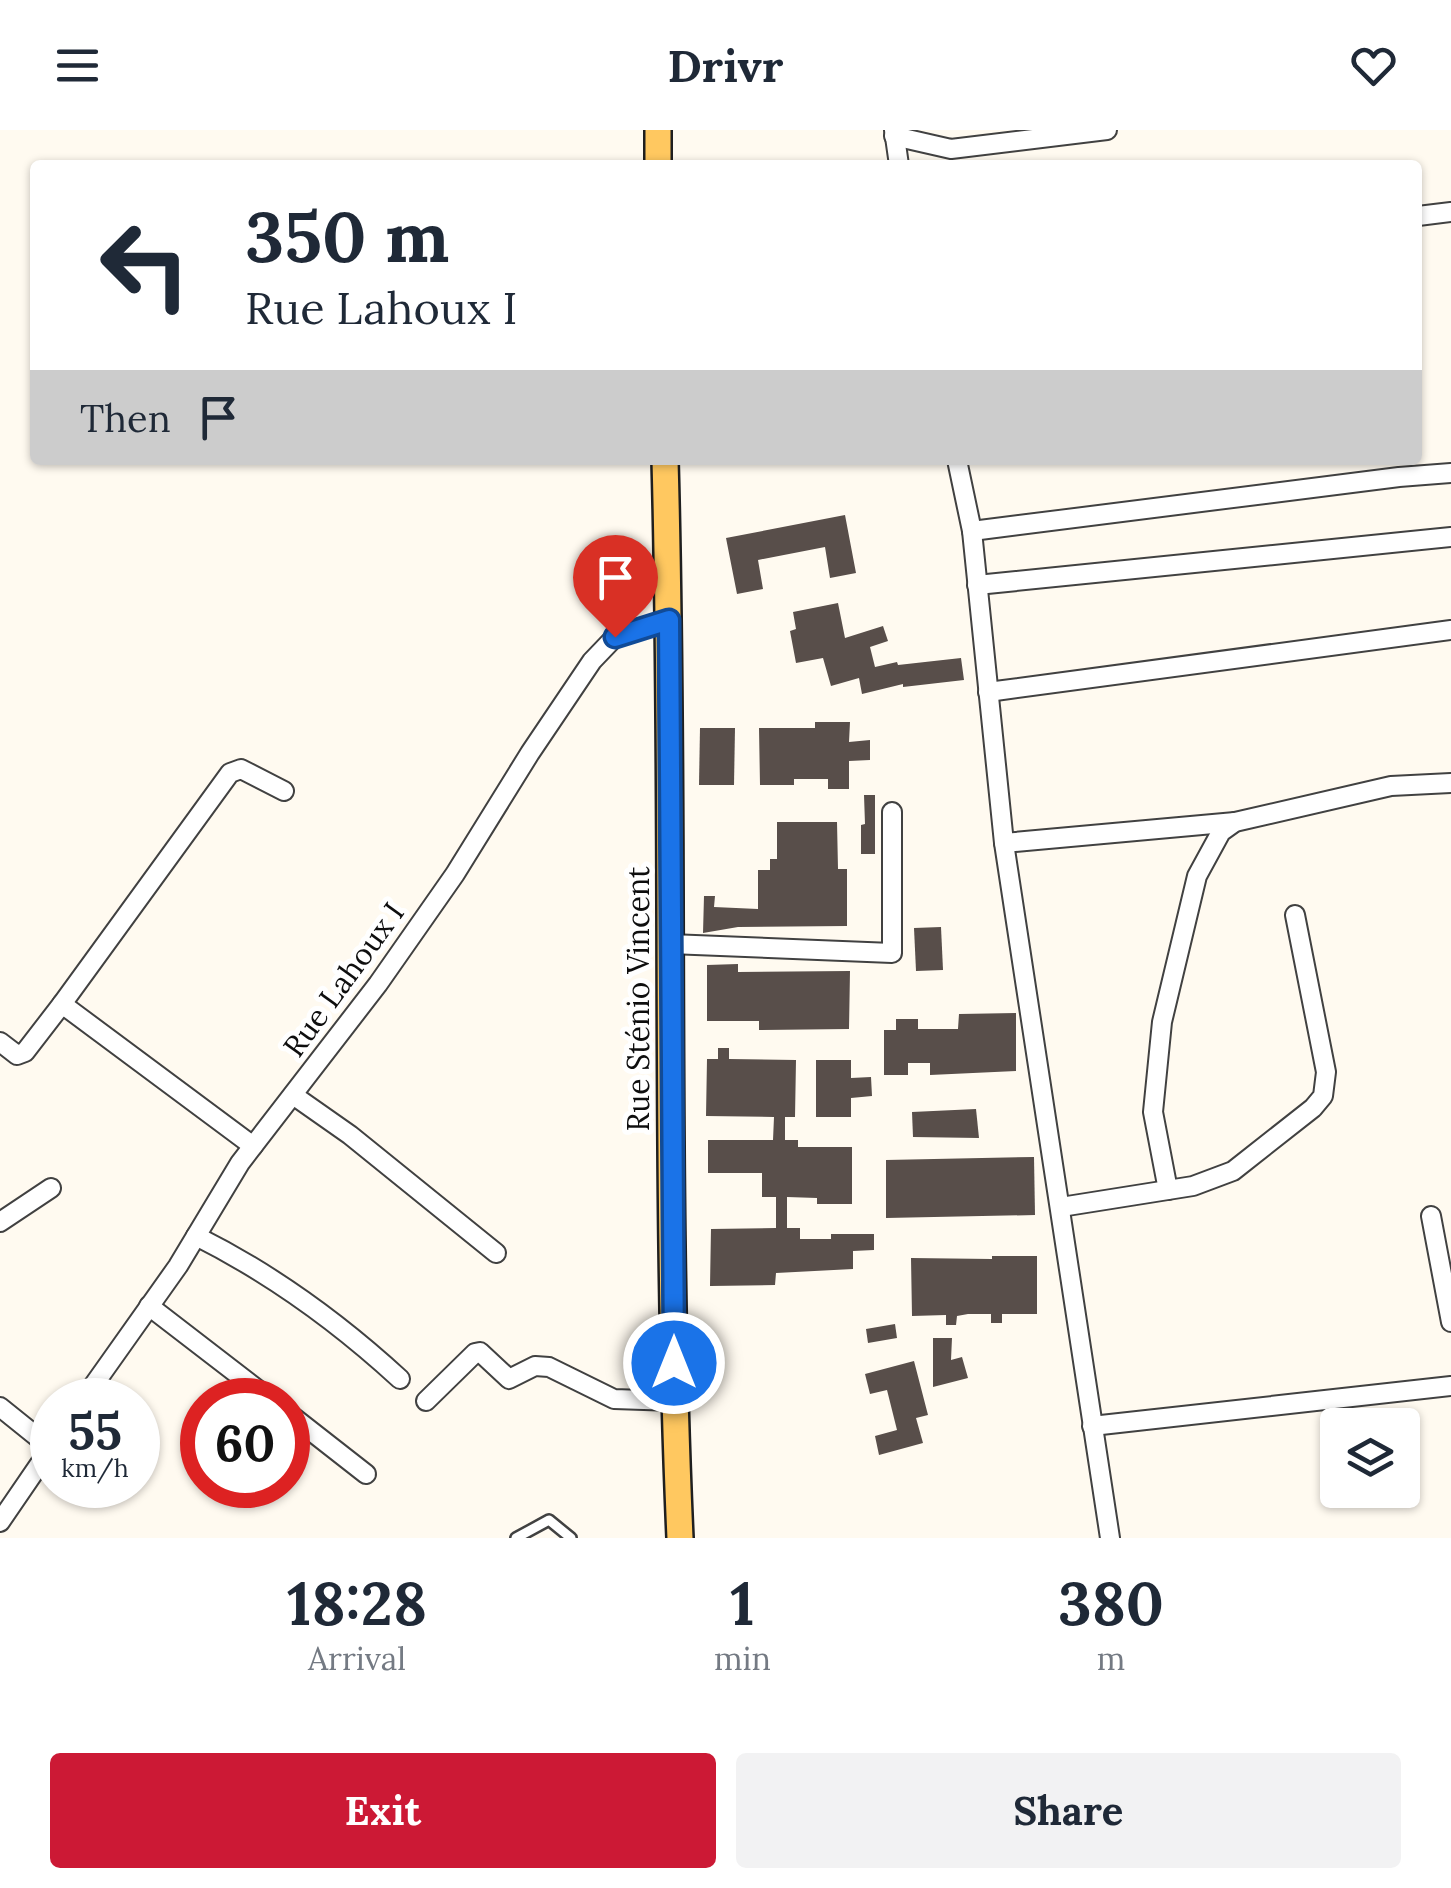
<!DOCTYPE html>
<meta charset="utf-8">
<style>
body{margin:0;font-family:Lora,serif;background:#f2f2f3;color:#1f2937;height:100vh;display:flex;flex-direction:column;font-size:38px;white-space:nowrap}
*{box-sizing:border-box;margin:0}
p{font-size:32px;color:#747a83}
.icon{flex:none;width:55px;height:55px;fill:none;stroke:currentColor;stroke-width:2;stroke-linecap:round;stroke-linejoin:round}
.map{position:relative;height:1408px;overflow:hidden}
.details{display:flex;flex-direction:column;background:#fff;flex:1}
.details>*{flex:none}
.hud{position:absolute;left:30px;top:30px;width:1392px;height:305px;border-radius:10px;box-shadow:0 2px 8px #0004;background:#fff;color:#1f2937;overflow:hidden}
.fabs{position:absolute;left:1320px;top:1278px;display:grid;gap:20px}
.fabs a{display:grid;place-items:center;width:100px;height:100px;border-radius:10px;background:#fff;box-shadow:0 2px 8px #0004;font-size:50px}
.speed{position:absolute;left:30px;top:1248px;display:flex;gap:20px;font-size:50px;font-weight:700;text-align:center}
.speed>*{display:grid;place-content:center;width:130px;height:130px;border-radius:50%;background:#fff;box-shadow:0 2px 8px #0004;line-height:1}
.speed small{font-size:25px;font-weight:400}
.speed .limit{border:15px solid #d22;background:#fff;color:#111}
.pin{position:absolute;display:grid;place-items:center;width:85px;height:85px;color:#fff;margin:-102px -42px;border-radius:50% 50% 50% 0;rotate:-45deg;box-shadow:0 0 10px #0007}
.pin .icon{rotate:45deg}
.me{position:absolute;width:110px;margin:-55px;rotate:0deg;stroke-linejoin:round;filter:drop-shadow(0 0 8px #0008)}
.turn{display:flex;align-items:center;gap:35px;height:210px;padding:0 50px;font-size:45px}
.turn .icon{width:130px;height:130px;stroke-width:2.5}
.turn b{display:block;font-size:70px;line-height:85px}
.then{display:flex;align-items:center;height:95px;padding:0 50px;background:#0003;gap:20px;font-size:38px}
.eta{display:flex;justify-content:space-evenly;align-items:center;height:170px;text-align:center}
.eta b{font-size:60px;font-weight:700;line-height:70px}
.primary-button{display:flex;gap:20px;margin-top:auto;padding:20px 50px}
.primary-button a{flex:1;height:115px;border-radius:10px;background:#cc1935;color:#fff;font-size:40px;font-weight:700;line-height:115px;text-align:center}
.primary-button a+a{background:#f2f2f3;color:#1f2937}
header{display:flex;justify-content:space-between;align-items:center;height:130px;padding:0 50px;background:#fff;font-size:45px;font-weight:700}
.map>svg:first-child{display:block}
.building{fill:#584e4a}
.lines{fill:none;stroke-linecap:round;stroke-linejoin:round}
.service-casing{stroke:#414141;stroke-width:14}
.minor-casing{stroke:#414141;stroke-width:22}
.primary-casing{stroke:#1f1f1f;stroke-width:30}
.service{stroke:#fff;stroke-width:9}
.minor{stroke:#fff;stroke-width:18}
.primary{stroke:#ffc860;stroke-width:25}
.route-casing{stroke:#114b97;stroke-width:25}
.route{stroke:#1a73e8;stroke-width:18}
.labels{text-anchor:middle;stroke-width:10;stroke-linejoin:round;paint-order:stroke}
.street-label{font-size:30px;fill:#0e0e0e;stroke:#fff}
</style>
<header><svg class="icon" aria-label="menu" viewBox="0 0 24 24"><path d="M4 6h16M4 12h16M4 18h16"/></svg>Drivr<svg class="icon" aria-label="heart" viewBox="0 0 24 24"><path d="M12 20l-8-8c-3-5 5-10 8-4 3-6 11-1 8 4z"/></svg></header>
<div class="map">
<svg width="1451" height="1408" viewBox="0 0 1451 1408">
<rect width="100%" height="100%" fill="#fffaf0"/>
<!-- building -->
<g class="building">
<path d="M 845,385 L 856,443 L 830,448 L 825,417 L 758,430 L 763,459 L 737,464 L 726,408 Z"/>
<path d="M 838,473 L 845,508 L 883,496 L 888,511 L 870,517 L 875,537 L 897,532 L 898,535 L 961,528 L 964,550 L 903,557 L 903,554 L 862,564 L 859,548 L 831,556 L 823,528 L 796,533 L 790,501 L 796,499 L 793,482 Z"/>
<path d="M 815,592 L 850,592 L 849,612 L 870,610 L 870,630 L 849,631 L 849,659 L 828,659 L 828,649 L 794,649 L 794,655 L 760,655 L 759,598 L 815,598 Z"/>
<path d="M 700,598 L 735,598 L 734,655 L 699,655 Z"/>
<path d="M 864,665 L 875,665 L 875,724 L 861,724 L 861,695 L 865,694 Z"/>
<path d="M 777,692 L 837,692 L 838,739 L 847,739 L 847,796 L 738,797 L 703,803 L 704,766 L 715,766 L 714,777 L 758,779 L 758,740 L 770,740 L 770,729 L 777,729 Z"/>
<path d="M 941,797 L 943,840 L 916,841 L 914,798 Z"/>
<path d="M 738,834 L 738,842 L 850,841 L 849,899 L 759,900 L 759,891 L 707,891 L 707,835 Z"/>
<path d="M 1016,883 L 1016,941 L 930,945 L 930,933 L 908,933 L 908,945 L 884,945 L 884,900 L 896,900 L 896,889 L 918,889 L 918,899 L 958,899 L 959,884 Z"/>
<path d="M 718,918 L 729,918 L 729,929 L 796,930 L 795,987 L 785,987 L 785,1010 L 798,1010 L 798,1017 L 852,1017 L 852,1074 L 817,1074 L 817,1068 L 787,1067 L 787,1098 L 800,1098 L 800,1109 L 831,1109 L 831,1104 L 874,1104 L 874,1120 L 853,1121 L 853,1139 L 776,1143 L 775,1155 L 710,1156 L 711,1099 L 776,1098 L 776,1067 L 762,1067 L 762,1043 L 708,1043 L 708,1010 L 773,1010 L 774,987 L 706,986 L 707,929 L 718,929 Z"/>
<path d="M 816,930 L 851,930 L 851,948 L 871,947 L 872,966 L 851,968 L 851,987 L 816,987 Z"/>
<path d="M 976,979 L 979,1008 L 913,1007 L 912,982 Z"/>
<path d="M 1034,1027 L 1035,1085 L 886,1088 L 886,1030 Z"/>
<path d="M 992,1126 L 1037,1126 L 1037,1184 L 1002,1184 L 1002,1193 L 991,1193 L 991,1184 L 968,1184 L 957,1186 L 956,1195 L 946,1195 L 946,1185 L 912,1186 L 911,1128 L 992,1129 Z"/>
<path d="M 895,1194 L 897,1208 L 868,1213 L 866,1199 Z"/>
<path d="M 933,1208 L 952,1208 L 951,1230 L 962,1227 L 968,1248 L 933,1257 Z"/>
<path d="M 914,1231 L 928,1285 L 916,1288 L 923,1313 L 879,1325 L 875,1306 L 897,1300 L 887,1260 L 870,1264 L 865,1244 Z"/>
</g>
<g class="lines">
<!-- service casing -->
<g class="service-casing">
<path id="service" d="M 516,1408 L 549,1390 L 571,1408"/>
</g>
<!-- minor casing -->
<g class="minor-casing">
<g id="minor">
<path d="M 894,0 L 899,35"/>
<path d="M 894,6 L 951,19 L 1107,0"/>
<path d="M 1418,86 L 1451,82"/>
<path d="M 957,330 L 972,401 L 1004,713 L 1110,1408"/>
<path d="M 972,401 L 1399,347 L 1451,343"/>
<path d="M 977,455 L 1451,407"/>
<path d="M 988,562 L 1451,500"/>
<path d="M 1004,713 L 1235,692"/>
<path d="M 670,814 L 892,823 L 892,682"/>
<path d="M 62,874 L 230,643 L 241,639 L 284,661"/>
<path d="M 0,912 L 17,925 L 25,922 L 62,874 L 253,1016"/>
<path d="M 293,965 L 350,1005 L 496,1123"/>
<path d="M 1168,1060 L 1153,982 L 1162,892 L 1197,746 L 1221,702 L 1235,692 L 1391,656 L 1451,653"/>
<path d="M 1061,1077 L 1193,1056 L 1233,1041 L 1313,978 L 1323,966 L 1326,942 L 1295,785"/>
<path d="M 1431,1086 L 1451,1192"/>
<path d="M 0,1092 L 51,1058"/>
<path d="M 196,1106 C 272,1144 338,1192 400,1249"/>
<path d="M 149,1176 L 271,1270"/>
<path d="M 83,1270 L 178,1136 L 240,1033 L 378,854 L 455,744 L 530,623 L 592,531 L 615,507 L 669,490"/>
<path d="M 426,1271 L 475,1223 L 480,1222 L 509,1249 L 535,1236 L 549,1237 L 614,1269 L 674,1271"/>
<path d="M 0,1277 L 51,1318"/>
<path d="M 288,1283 L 366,1344"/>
<path d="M 1092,1296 L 1451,1256"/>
<path d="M 0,1392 L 52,1316"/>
</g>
</g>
<!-- primary casing -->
<g class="primary-casing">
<g id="primary">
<path d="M 658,35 L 658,0"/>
<path d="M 665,330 C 675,689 664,1049 680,1408"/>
</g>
</g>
<!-- service -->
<use href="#service" class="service"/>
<!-- minor -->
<use href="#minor" class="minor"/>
<!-- primary -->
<use href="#primary" class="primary"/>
</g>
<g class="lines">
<!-- route casing -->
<g class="route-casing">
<path id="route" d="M 615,507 L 669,490 L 674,1233"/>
</g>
<!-- route -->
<use href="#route" class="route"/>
</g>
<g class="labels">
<!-- street labels -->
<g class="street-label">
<text transform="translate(344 850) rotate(-54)" y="10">Rue Lahoux I</text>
<text transform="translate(639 869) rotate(-90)" y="10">Rue Sténio Vincent</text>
</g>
</g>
</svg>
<div class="fabs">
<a><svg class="icon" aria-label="layers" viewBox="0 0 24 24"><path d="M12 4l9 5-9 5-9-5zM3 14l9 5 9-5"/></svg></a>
</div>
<div class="speed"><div>55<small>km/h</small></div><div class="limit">60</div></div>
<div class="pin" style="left:615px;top:507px;background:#d93025"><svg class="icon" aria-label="arrive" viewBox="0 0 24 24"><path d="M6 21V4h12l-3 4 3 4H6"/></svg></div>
<svg class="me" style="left:674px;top:1233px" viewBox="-20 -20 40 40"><circle r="17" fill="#1a73e8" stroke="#fff" stroke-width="3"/><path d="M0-11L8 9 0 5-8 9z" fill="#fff"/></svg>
<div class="hud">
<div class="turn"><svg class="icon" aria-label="left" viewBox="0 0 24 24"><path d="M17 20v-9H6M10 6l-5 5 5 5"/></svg><div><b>350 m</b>Rue Lahoux I</div></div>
<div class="then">Then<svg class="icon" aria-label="arrive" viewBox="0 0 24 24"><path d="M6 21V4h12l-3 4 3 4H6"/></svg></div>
</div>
</div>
<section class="details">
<div class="eta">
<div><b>18:28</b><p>Arrival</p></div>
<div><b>1</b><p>min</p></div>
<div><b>380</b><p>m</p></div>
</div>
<div class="primary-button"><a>Exit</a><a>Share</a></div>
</section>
